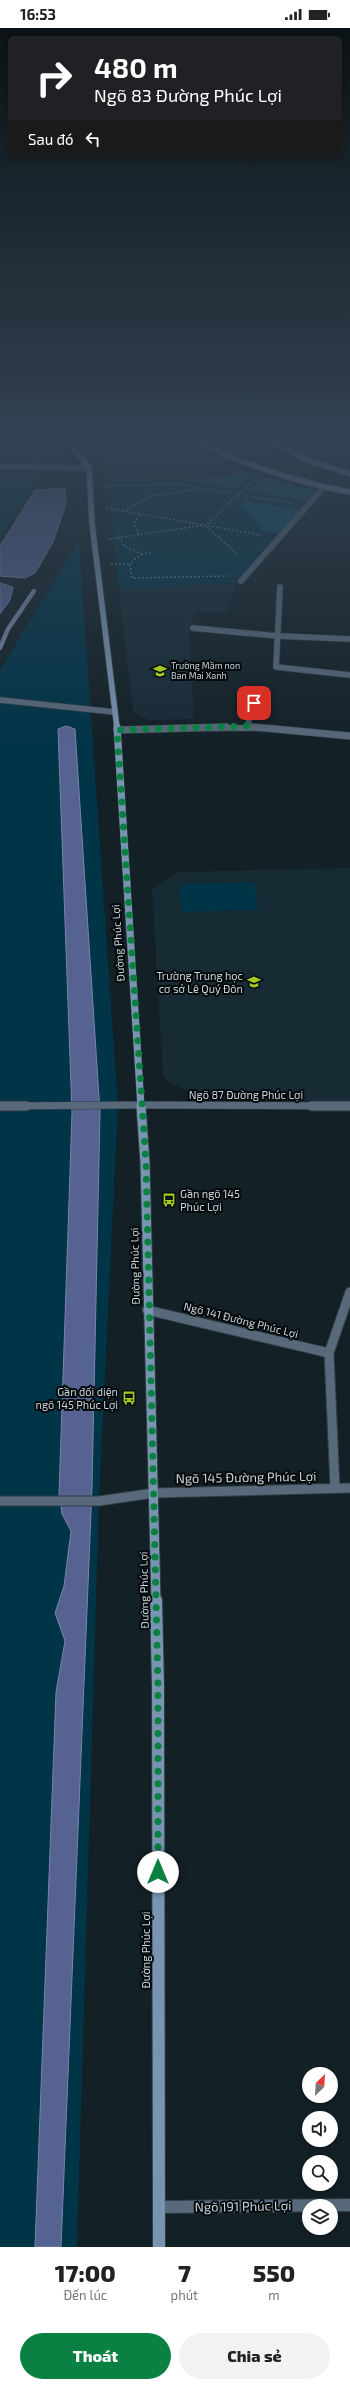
<!DOCTYPE html>
<html lang="vi">
<meta charset="utf-8">
<style>
body{margin:0;font-family:"Exo 2",sans-serif;background:#f2f2f2;color:#222;height:100vh;display:flex;flex-direction:column;font-size:15px;white-space:nowrap}
*{box-sizing:border-box;margin:0}
p{font-size:13px;color:#767676}
.icon{flex:none;width:22px;height:22px;fill:none;stroke:currentColor;stroke-width:2;stroke-linecap:round;stroke-linejoin:round}
.map{position:relative;height:2219px;overflow:hidden}
.sheet{display:flex;flex-direction:column;background:#fff;flex:1}
.sheet>*{flex:none}
.top-card{position:absolute;left:8px;top:8px;width:334px;height:122px;border-radius:6px;box-shadow:0 2px 6px #0003;background:#202124;color:#fff;overflow:hidden}
.needle{width:26px;rotate:25deg}
.tools{position:absolute;left:302px;top:2039px;display:grid;gap:8px}
.tools a{display:grid;place-items:center;width:36px;height:36px;border-radius:50%;background:#fff;box-shadow:0 2px 6px #0003;font-size:20px}
.pin{position:absolute;display:grid;place-items:center;width:34px;height:34px;color:#fff;margin:-17px;border-radius:8px;box-shadow:0 2px 6px #0006}
.me{position:absolute;width:44px;margin:-22px;rotate:0deg;stroke-linejoin:round;filter:drop-shadow(0 0 3px #0008)}
.turn{display:flex;align-items:center;gap:14px;height:84px;padding:0 20px;font-size:18px}
.turn .icon{width:52px;height:52px;stroke-width:2.5}
.turn b{display:block;font-size:28px;line-height:34px}
.then{display:flex;align-items:center;height:38px;padding:0 20px;background:#0003;gap:8px;font-size:15px}
.eta{display:flex;justify-content:space-evenly;align-items:center;height:68px;text-align:center}
.eta b{font-size:24px;font-weight:800;line-height:28px}
.cta{display:flex;gap:8px;margin-top:auto;padding:8px 20px}
.cta a{flex:1;height:46px;border-radius:24px;background:#0b8043;color:#fff;font-size:16px;font-weight:800;line-height:46px;text-align:center}
.cta a+a{background:#f2f2f2;color:#222}
.status{display:flex;justify-content:space-between;align-items:center;height:28px;padding:0 20px;background:#fff;direction:ltr}
.status svg{height:11px;fill:currentColor}
.map>svg:first-child{display:block}
.built{fill:#172b35}
.green{fill:#003447}
.forest{fill:#07516c}
.water{fill:#566292;stroke:#7984a7}
.lines{fill:none;stroke-linecap:round;stroke-linejoin:round}
.stream{stroke:#7984a7;stroke-width:4.5}
.lane-far2-casing{stroke:#303d42;stroke-width:7}
.lane-far1-casing{stroke:#303d42;stroke-width:8}
.lane-casing{stroke:#303d42;stroke-width:11}
.street-far3-casing{stroke:#303d42;stroke-width:7}
.street-far2-casing{stroke:#303d42;stroke-width:8}
.street-far1-casing{stroke:#303d42;stroke-width:11}
.street-casing{stroke:#303d42;stroke-width:14}
.secondary-far3-casing{stroke:#303d42;stroke-width:7}
.secondary-far2-casing{stroke:#303d42;stroke-width:8}
.secondary-far1-casing{stroke:#303d42;stroke-width:11}
.secondary-casing{stroke:#303d42;stroke-width:14}
.path{stroke:#717c81;stroke-width:1.5;stroke-dasharray:2 2;stroke-linecap:butt}
.lane-far2{stroke:#58697b;stroke-width:5.5}
.lane-far1{stroke:#58697b;stroke-width:7}
.lane{stroke:#58697b;stroke-width:9}
.street-far3{stroke:#58697b;stroke-width:5.5}
.street-far2{stroke:#58697b;stroke-width:7}
.street-far1{stroke:#58697b;stroke-width:9}
.street{stroke:#58697b;stroke-width:12}
.secondary-far3{stroke:#7994b1;stroke-width:5.5}
.secondary-far2{stroke:#7994b1;stroke-width:7}
.secondary-far1{stroke:#7994b1;stroke-width:9}
.secondary{stroke:#7994b1;stroke-width:12}
.route{stroke:#0b8043;stroke-width:7;stroke-dasharray:0 12.6}
.labels{text-anchor:middle;stroke-width:4;stroke-linejoin:round;paint-order:stroke}
.far-poi-label{font-size:9px;fill:#cbd4d8;stroke:#04090c;text-anchor:start}
.street-label{font-size:11px;fill:#cbd4d8;stroke:#04090c}
.poi-label{font-size:11px;fill:#cbd4d8;stroke:#04090c;text-anchor:end}
.near-street-label{font-size:13px;fill:#cbd4d8;stroke:#04090c}
</style>
<div class="status"><b>16:53</b><svg viewBox="0 0 49 12"><path d="M0 12V9h3v3zM5 12V6h3v6zM10 12V3h3v9zM15 12V0h3v12zM26 1h20v11H26zM47 4h2v5h-2z"/></svg></div>
<div class="map">
<svg width="350" height="2219" viewBox="0 0 350 2219">
<rect width="100%" height="100%" fill="#132026"/>
<!-- built -->
<g class="built">
<path d="M 90,411 L 175,411 L 198,424 L 242,442 L 226,449 L 107,451 L 105,434 L 99,422 Z"/>
<path d="M 236,555 L 226,585 L 196,583 L 189,602 L 194,691 L 149,692 L 133,684 L 119,561 Z"/>
<path d="M 350,840 L 350,1073 L 232,1072 L 208,1069 L 185,1062 L 167,1053 L 163,1047 L 152,861 L 179,844 Z"/>
</g>
<!-- green -->
<g class="green">
<path d="M 242,442 L 317,463 L 236,555 L 119,561 L 107,451 L 226,449 Z"/>
<path d="M 0,445 L 39,447 L 0,510 Z"/>
<path d="M 79,513 L 118,1078 L 99,1473 L 77,2219 L 0,2219 L 0,642 Z"/>
<path d="M 254,854 L 258,882 L 182,884 L 179,861 L 184,856 Z"/>
</g>
<!-- forest -->
<g class="forest">
<path d="M 242,442 L 253,446 L 237,461 L 178,451 L 107,451 L 226,449 Z"/>
<path d="M 263,449 L 317,463 L 308,473 L 249,463 Z"/>
<path d="M 245,473 L 300,482 L 279,505 L 260,502 L 263,499 L 244,481 L 238,480 Z"/>
</g>
<!-- water -->
<g class="water">
<path d="M 65,460 L 66,476 L 53,514 L 35,545 L 25,550 L 0,548 L 0,518 L 35,462 Z"/>
<path d="M 0,555 L 13,559 L 10,572 L 0,586 Z"/>
<path d="M 66,698 L 75,701 L 100,1084 L 92,1460 L 61,2219 L 35,2219 L 56,1664 L 65,1613 L 55,1585 L 64,1558 L 71,1503 L 62,1486 L 59,1466 L 72,1085 L 58,701 Z"/>
</g>
<g class="lines">
<!-- stream -->
<path class="stream" d="M 0,620 L 8,601 L 34,563"/>
<!-- lane-far2 casing -->
<g class="lane-far2-casing">
<g id="lane-far2">
<path d="M 0,438 L 89,440"/>
<path d="M 241,553 L 323,460"/>
</g>
</g>
<!-- lane-far1 casing -->
<g class="lane-far1-casing">
<path id="lane-far1" d="M 0,1078 L 141,1077"/>
</g>
<!-- lane casing -->
<g class="lane-casing">
<path id="lane" d="M 0,1078 L 26,1078"/>
</g>
<!-- street-far3 casing -->
<g class="street-far3-casing">
<g id="street-far3">
<path d="M 280,559 L 276,639 L 350,647"/>
<path d="M 193,600 L 278,608 L 350,611"/>
<path d="M 0,672 L 115,684"/>
<path d="M 247,699 L 258,663"/>
<path d="M 182,700 L 264,700"/>
</g>
</g>
<!-- street-far2 casing -->
<g class="street-far2-casing">
<g id="street-far2">
<path d="M 253,699 L 350,708"/>
<path d="M 117,702 L 226,699"/>
<path d="M 141,1077 L 350,1078"/>
</g>
</g>
<!-- street-far1 casing -->
<g class="street-far1-casing">
<g id="street-far1">
<path d="M 312,1078 L 350,1078"/>
<path d="M 147,1282 L 329,1325"/>
<path d="M 335,1460 L 329,1325 L 350,1264"/>
<path d="M 0,1473 L 99,1473 L 154,1465 L 350,1460"/>
</g>
</g>
<!-- street casing -->
<g class="street-casing">
<path id="street" d="M 160,2179 L 350,2177"/>
</g>
<!-- secondary-far3 casing -->
<g class="secondary-far3-casing">
<g id="secondary-far3">
<path d="M 67,411 L 89,440 L 92,495 L 117,700"/>
<path d="M 192,411 C 243,436 294,454 350,464"/>
<path d="M 266,411 L 312,434 L 350,446"/>
</g>
</g>
<!-- secondary-far2 casing -->
<g class="secondary-far2-casing">
<path id="secondary-far2" d="M 117,699 L 141,1079"/>
</g>
<!-- secondary-far1 casing -->
<g class="secondary-far1-casing">
<path id="secondary-far1" d="M 141,1078 L 145,1135 L 156,1573"/>
</g>
<!-- secondary casing -->
<g class="secondary-casing">
<path id="secondary" d="M 156,1572 L 158,1659 L 159,2219"/>
</g>
<!-- path -->
<g class="path">
<path d="M 103,458 L 178,456 L 291,475"/>
<path d="M 106,480 L 261,507"/>
<path d="M 123,483 L 153,468 L 200,461"/>
<path d="M 206,498 L 238,527"/>
<path d="M 139,506 L 134,496 L 140,486"/>
<path d="M 119,509 L 124,518 L 141,526 L 130,536 L 132,550 L 229,548"/>
<path d="M 109,511 L 206,497 L 253,453"/>
<path d="M 141,526 L 152,525"/>
<path d="M 111,536 L 130,536"/>
</g>
<!-- lane-far2 -->
<use href="#lane-far2" class="lane-far2"/>
<!-- lane-far1 -->
<use href="#lane-far1" class="lane-far1"/>
<!-- lane -->
<use href="#lane" class="lane"/>
<!-- street-far3 -->
<use href="#street-far3" class="street-far3"/>
<!-- street-far2 -->
<use href="#street-far2" class="street-far2"/>
<!-- street-far1 -->
<use href="#street-far1" class="street-far1"/>
<!-- street -->
<use href="#street" class="street"/>
<!-- secondary-far3 -->
<use href="#secondary-far3" class="secondary-far3"/>
<!-- secondary-far2 -->
<use href="#secondary-far2" class="secondary-far2"/>
<!-- secondary-far1 -->
<use href="#secondary-far1" class="secondary-far1"/>
<!-- secondary -->
<use href="#secondary" class="secondary"/>
</g>
<!-- sky -->
<linearGradient id="sky" x2="0" y2="1"><stop stop-color="#0a1215"/><stop offset="0.57" stop-color="#334252"/><stop offset="1" stop-color="#334252" stop-opacity="0"/></linearGradient>
<rect width="350" height="721" fill="url(#sky)"/>
<g class="lines">
<!-- route -->
<path class="route" d="M 158,1844 L 158,1659 L 146,1135 L 117,702 L 248,698 L 254,675"/>
</g>
<!-- icons -->
<defs>
<g id="school-bare" transform="scale(1.08)"><path d="M0-5L7-2L0 1L-7-2ZM-4 1L0 2.5L4 1V4Q0 6-4 4Z" fill="#a5c823" stroke="#04090c" stroke-width="2.5" paint-order="stroke"/></g>
<g id="bus-bare" transform="scale(1.08)"><path d="M-5-6H5V4H4V6H2V4H-2V6H-4V4H-5ZM-3.5-4V0h7V-4ZM-3.5 1.2v1.5H-2V1.2ZM2 1.2v1.5H3.5V1.2Z" fill="#a5c823" stroke="#04090c" stroke-width="2.5" paint-order="stroke"/></g>
</defs>
<g fill-rule="evenodd">
<use href="#school-bare" x="160" y="643"/>
<use href="#school-bare" x="254" y="954"/>
<use href="#bus-bare" x="169" y="1172"/>
<use href="#bus-bare" x="129" y="1370"/>
</g>
<g class="labels">
<!-- far-poi labels -->
<g class="far-poi-label">
<text x="171" y="641">Trường Mầm non<tspan x="171" dy="10">Ban Mai Xanh</tspan></text>
</g>
<!-- street labels -->
<g class="street-label">
<text transform="translate(118 915) rotate(-94)" y="4">Đường Phúc Lợi</text>
<text x="246" y="1071">Ngõ 87 Đường Phúc Lợi</text>
<text transform="translate(135 1238) rotate(-91)" y="4">Đường Phúc Lợi</text>
<text transform="translate(241 1292) rotate(14)" y="4">Ngõ 141 Đường Phúc Lợi</text>
<text transform="translate(144 1562) rotate(-91)" y="4">Đường Phúc Lợi</text>
<text transform="translate(146 1922) rotate(-90)" y="4">Đường Phúc Lợi</text>
</g>
<!-- poi labels -->
<g class="poi-label">
<text x="243" y="952">Trường Trung học<tspan x="243" dy="13">cơ sở Lê Quý Đôn</tspan></text>
<text x="180" y="1170" text-anchor="start">Gần ngõ 145<tspan x="180" dy="13">Phúc Lợi</tspan></text>
<text x="118" y="1368">Gần đối diện<tspan x="118" dy="13">ngõ 145 Phúc Lợi</tspan></text>
</g>
<!-- near-street labels -->
<g class="near-street-label">
<text transform="translate(246 1449) rotate(-1)" y="5">Ngõ 145 Đường Phúc Lợi</text>
<text transform="translate(243 2178) rotate(-1)" y="5">Ngõ 191 Phúc Lợi</text>
</g>
</g>
</svg>
<div class="tools">
<a><svg class="needle" viewBox="-14 -14 28 28"><path d="M0-13l5 13h-10z" fill="#e53935"/><path d="M0 13l5-13h-10z" fill="#767676"/></svg></a>
<a><svg class="icon" aria-label="sound" viewBox="0 0 24 24"><path d="M4 9h4l5-4v14l-5-4H4zM17 9q2 3 0 6"/></svg></a>
<a><svg class="icon" aria-label="search" viewBox="0 0 24 24"><circle cx="10" cy="10" r="6"/><path d="M15 15l6 6"/></svg></a>
<a><svg class="icon" aria-label="layers" viewBox="0 0 24 24"><path d="M12 4l9 5-9 5-9-5zM3 14l9 5 9-5"/></svg></a>
</div>
<div class="pin" style="left:254px;top:675px;background:#d93025"><svg class="icon" aria-label="arrive" viewBox="0 0 24 24"><path d="M6 21V4h12l-3 4 3 4H6"/></svg></div>
<svg class="me" style="left:158px;top:1844px" viewBox="-20 -20 40 40"><circle r="19" fill="#fff"/><path d="M0-13L10 11 0 6-10 11z" fill="#0b8043"/></svg>
<div class="top-card">
<div class="turn"><svg class="icon" aria-label="right" viewBox="0 0 24 24"><path d="M7 20v-9h11M14 6l5 5-5 5"/></svg><div><b>480 m</b>Ngõ 83 Đường Phúc Lợi</div></div>
<div class="then">Sau đó<svg class="icon" aria-label="left" viewBox="0 0 24 24"><path d="M17 20v-9H6M10 6l-5 5 5 5"/></svg></div>
</div>
</div>
<section class="sheet">
<div class="eta">
<div><b>17:00</b><p>Đến lúc</p></div>
<div><b>7</b><p>phút</p></div>
<div><b>550</b><p>m</p></div>
</div>
<div class="cta"><a>Thoát</a><a>Chia sẻ</a></div>
</section>
